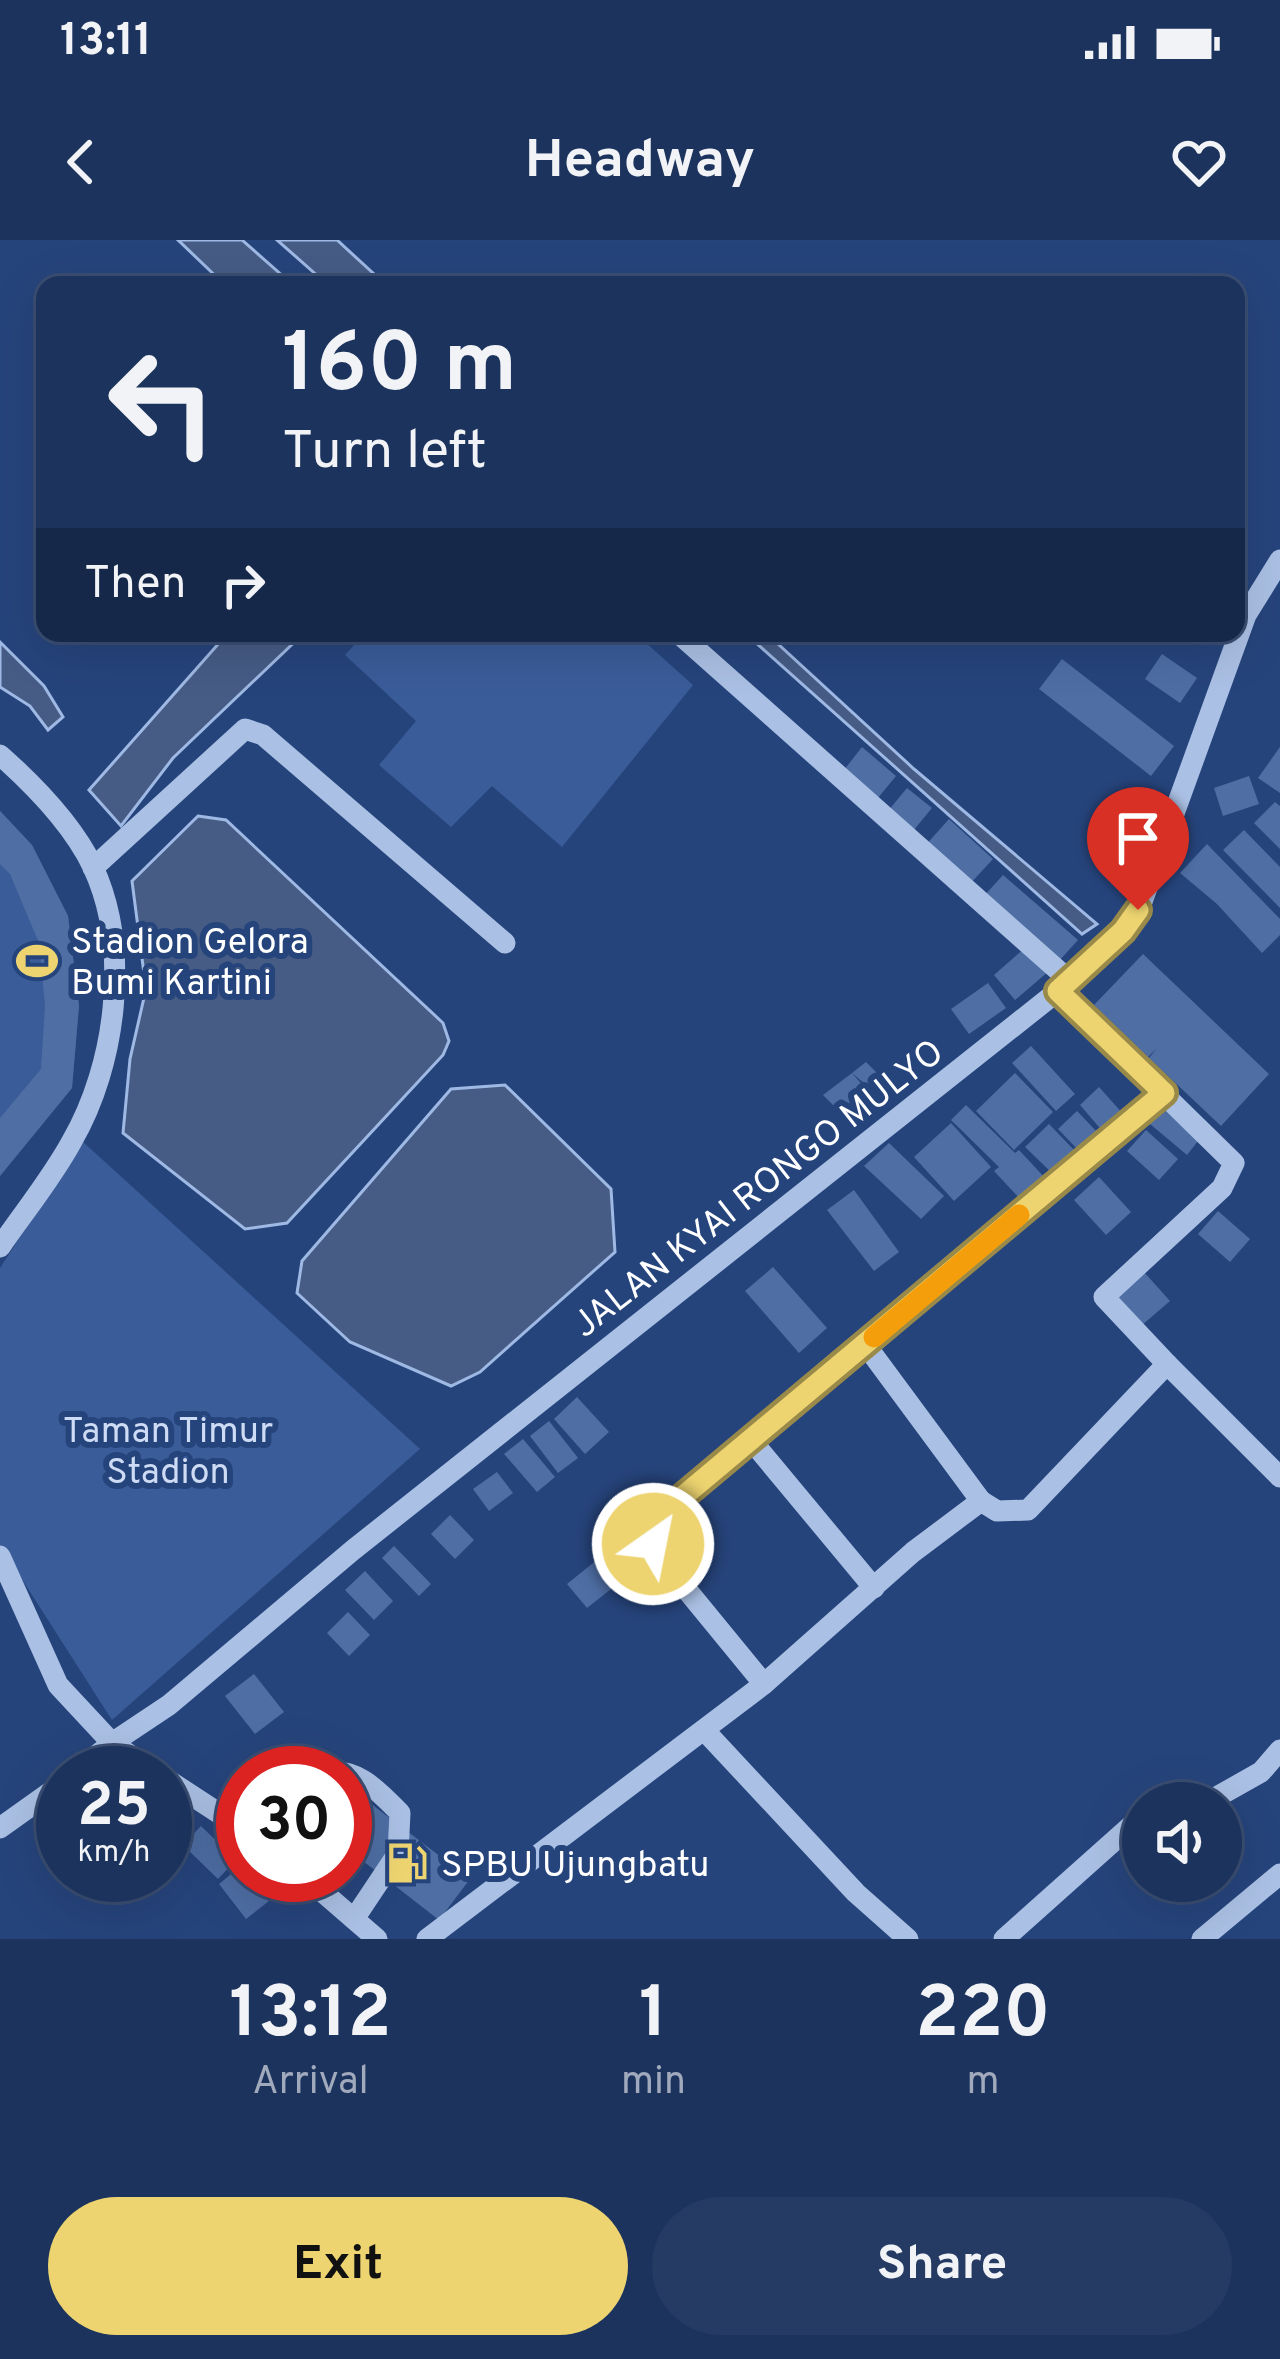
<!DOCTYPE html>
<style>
body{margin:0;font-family:Overpass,sans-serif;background:#253b63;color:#f1f3f6;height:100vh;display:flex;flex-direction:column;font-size:45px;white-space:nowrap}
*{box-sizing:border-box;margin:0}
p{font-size:39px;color:#a0aabc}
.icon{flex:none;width:66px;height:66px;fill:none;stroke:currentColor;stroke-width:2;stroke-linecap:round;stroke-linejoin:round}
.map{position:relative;height:1699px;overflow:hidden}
.side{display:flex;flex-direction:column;background:#1c335d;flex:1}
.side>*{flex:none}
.guide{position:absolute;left:36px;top:36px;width:1209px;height:366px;border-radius:24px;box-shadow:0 12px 48px #0002,0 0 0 3px #3a4e72;background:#1c335d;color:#f1f3f6;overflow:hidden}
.fabs{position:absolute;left:1122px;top:1542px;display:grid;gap:24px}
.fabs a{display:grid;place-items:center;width:120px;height:120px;border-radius:50%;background:#1c335d;box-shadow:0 12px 48px #0002,0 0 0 3px #3a4e72;font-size:60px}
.speed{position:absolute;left:36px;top:1506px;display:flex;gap:24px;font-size:60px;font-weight:700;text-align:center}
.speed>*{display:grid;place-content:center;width:156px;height:156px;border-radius:50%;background:#1c335d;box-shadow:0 12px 48px #0002,0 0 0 3px #3a4e72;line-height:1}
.speed small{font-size:30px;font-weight:400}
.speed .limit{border:18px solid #d22;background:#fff;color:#111}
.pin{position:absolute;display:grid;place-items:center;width:102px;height:102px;color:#fff;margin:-123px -51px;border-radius:50% 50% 50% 0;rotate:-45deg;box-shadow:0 0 12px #0007}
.pin .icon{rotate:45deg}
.me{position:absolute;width:132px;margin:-66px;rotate:33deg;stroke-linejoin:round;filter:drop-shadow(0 0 9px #0008)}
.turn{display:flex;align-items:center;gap:42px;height:252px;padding:0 48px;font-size:54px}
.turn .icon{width:156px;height:156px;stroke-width:2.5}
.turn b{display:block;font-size:84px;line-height:102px}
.then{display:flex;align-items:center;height:114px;padding:0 48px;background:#0003;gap:24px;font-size:45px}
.eta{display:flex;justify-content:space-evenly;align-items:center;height:204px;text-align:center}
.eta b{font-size:72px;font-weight:700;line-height:84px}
.action{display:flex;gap:24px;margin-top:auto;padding:24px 48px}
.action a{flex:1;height:138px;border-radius:72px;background:#edd470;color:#111;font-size:48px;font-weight:700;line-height:138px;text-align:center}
.action a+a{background:#253b63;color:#f1f3f6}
.status{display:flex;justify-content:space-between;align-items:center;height:84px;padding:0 60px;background:#1c335d;direction:ltr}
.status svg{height:33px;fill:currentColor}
header{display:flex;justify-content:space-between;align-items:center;height:156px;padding:0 48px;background:#1c335d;font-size:54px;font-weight:700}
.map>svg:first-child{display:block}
.green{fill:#3a5c99}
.water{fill:#465c85;stroke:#9fb9e5;stroke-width:3}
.building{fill:#4e6ea4}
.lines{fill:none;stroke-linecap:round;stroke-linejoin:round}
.minor{stroke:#aac0e4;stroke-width:21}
.route-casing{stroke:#9a8a49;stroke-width:30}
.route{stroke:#edd470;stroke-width:21}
.slow{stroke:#f59e0b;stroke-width:21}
.labels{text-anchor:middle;stroke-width:12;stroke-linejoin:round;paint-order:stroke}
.poi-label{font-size:36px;fill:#fff;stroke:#26447c;text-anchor:start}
.street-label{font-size:36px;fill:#fff;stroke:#26447c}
.park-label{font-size:36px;fill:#cddbf4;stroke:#26447c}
</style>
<div class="status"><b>13:11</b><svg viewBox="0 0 49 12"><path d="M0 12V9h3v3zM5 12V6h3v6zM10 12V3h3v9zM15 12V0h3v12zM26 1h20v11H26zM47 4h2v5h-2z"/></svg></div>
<header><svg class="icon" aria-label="back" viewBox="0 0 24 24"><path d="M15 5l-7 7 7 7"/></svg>Headway<svg class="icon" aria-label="heart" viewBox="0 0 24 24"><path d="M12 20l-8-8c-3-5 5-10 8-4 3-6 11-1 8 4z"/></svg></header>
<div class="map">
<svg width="1280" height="1699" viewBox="0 0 1280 1699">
<rect width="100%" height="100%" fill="#26447c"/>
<!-- green -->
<g class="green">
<path d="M 365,393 L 635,393 L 693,445 L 562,607 L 492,546 L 451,587 L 379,525 L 416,481 L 345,415 Z"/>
<path d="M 0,571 L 32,605 L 68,676 L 79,766 L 72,848 L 0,936 Z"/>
<path d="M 82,901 L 420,1209 L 112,1480 L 0,1305 L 0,1028 Z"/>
</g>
<!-- water -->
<g class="water">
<path d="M 178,0 L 242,0 L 293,45 L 225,45 Z"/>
<path d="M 277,0 L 337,0 L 386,45 L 328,45 Z"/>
<path d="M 228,393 L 304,393 L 173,518 L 121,586 L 89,550 Z"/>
<path d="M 745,393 L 766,393 L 914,529 L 1097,684 L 1082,694 Z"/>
<path d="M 0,402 L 44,446 L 63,477 L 48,490 L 30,466 L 0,447 Z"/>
<path d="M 198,576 L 226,580 L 443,783 L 449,801 L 443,815 L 287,983 L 245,989 L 123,893 L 130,819 L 146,749 L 132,641 Z"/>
<path d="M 505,845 L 611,949 L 615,1012 L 480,1132 L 451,1146 L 350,1102 L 297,1053 L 302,1021 L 451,849 Z"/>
</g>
<!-- building -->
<g class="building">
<path d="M 1162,414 L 1197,438 L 1180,463 L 1145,439 Z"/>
<path d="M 1062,419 L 1174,506 L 1151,536 L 1039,449 Z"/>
<path d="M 862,507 L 896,536 L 878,558 L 844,530 Z"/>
<path d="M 1280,507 L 1280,553 L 1258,538 Z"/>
<path d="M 1249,536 L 1259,564 L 1223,576 L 1214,548 Z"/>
<path d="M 907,548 L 932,568 L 913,591 L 888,571 Z"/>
<path d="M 1275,562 L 1280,566 L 1280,609 L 1254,583 Z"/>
<path d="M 0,571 L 32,605 L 68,676 L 79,766 L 72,848 L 0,936 L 0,878 L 41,829 L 45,765 L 39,703 L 10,634 L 0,624 Z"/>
<path d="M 949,579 L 993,619 L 968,646 L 924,607 Z"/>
<path d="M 1244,590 L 1280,627 L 1280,668 L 1223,610 Z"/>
<path d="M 1207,604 L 1280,679 L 1280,695 L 1262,713 L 1217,664 L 1180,633 Z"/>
<path d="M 1003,635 L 1078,700 L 1059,721 L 984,656 Z"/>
<path d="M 1027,706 L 1049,731 L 1015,760 L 994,735 Z"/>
<path d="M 1143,714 L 1269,834 L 1221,886 L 1149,818 L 1157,808 L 1148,817 L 1094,765 Z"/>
<path d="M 988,743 L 1006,768 L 969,794 L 951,769 Z"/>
<path d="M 1031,806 L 1075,854 L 1056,871 L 1012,823 Z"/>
<path d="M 866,822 L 880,836 L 896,849 L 878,855 L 852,833 Z"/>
<path d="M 852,833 L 871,855 L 845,877 L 823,855 Z"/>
<path d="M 1015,833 L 1053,872 L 1014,910 L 976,871 Z"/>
<path d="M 1099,847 L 1124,875 L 1105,894 L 1080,865 Z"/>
<path d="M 966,865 L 1015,913 L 1019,910 L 1046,939 L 1020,959 L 994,931 L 999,927 L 951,880 Z"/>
<path d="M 1163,869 L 1198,901 L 1187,915 L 1150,884 Z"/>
<path d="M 1077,871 L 1099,894 L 1080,912 L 1058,889 Z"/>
<path d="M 951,883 L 991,927 L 954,961 L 914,917 Z"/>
<path d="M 1049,884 L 1076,912 L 1053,934 L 1025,907 Z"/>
<path d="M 1146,890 L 1178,919 L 1159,940 L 1127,911 Z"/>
<path d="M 889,903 L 944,956 L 921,979 L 864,926 Z"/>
<path d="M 1099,937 L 1131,972 L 1106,995 L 1074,960 Z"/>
<path d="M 854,950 L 899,1012 L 874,1031 L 827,970 Z"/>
<path d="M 1218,971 L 1250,999 L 1230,1022 L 1198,994 Z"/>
<path d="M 773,1027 L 827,1088 L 799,1113 L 745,1051 Z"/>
<path d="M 1144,1032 L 1170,1061 L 1141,1086 L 1115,1057 Z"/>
<path d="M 577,1157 L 609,1192 L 585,1214 L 554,1179 Z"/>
<path d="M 549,1181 L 578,1218 L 558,1233 L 530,1196 Z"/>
<path d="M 523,1199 L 555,1237 L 537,1252 L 504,1214 Z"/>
<path d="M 497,1232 L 513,1253 L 489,1271 L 473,1249 Z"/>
<path d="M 450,1275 L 474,1300 L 455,1319 L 431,1294 Z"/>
<path d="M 619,1302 L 639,1327 L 587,1368 L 567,1344 Z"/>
<path d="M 394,1306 L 431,1344 L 419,1356 L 382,1318 Z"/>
<path d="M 365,1331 L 393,1361 L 374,1380 L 345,1350 Z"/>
<path d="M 348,1372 L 370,1395 L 349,1416 L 327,1393 Z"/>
<path d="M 254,1434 L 284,1472 L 255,1494 L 225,1456 Z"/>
<path d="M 370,1563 L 470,1639 L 439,1680 L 345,1607 L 345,1597 Z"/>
<path d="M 201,1586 L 236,1620 L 218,1639 L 183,1605 Z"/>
<path d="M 241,1626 L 243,1635 L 269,1661 L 246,1679 L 219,1644 Z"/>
</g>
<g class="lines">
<!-- minor -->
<g class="minor">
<path d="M 678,393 L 1069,740"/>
<path d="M 0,515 C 35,546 73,585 93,627 C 131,709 116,825 72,901 C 52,938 24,972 0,1007"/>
<path d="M 93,628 L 245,489 L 263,495 L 505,703"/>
<path d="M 1058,751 L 1234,923 L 1222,948 L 1104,1057 L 1167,1124"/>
<path d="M 751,1200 L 874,1348"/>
<path d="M 981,1261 L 865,1104 L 1164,853"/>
<path d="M 0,1316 L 58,1445 L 112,1503 L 169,1465 L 353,1310 L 1058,751 L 1123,691 L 1139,670 L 1246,375 L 1280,320"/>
<path d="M 764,1444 L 659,1316 L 651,1291 L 656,1279 L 865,1104"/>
<path d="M 704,1490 L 856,1653 L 908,1699"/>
<path d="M 75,1533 L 112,1503 L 157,1533"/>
<path d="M 324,1533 C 357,1526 379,1552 400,1573 L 398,1613 L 354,1679"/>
<path d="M 165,1538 L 243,1589"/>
<path d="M 1206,1563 L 1261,1532 L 1280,1510"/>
<path d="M 0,1588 L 63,1543"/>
<path d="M 303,1635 L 377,1699"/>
<path d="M 427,1699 L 764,1444 L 913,1312 L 981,1261 L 997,1271 L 1028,1270 L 1167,1124 L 1280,1237"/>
<path d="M 1004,1699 L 1143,1575"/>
<path d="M 1202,1699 L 1280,1634"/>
</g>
</g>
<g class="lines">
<!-- route casing -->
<g class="route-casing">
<path id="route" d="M 653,1304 L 656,1279 L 1164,853 L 1058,751 L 1123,691 L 1138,670"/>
</g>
<!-- route -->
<use href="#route" class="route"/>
<!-- slow -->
<path class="slow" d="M 874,1097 L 1019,975"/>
</g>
<!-- icons -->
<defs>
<g id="stadium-bare" transform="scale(3.24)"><path d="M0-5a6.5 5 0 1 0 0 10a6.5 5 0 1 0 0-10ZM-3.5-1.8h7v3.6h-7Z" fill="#edd470" stroke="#26447c" stroke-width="2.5" paint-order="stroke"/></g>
<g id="fuel-bare" transform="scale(3.24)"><path d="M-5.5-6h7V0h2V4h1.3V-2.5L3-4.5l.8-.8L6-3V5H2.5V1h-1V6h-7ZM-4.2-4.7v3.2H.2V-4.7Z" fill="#edd470" stroke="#26447c" stroke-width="2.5" paint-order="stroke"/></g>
</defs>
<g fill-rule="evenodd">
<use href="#stadium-bare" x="37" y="721"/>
<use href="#fuel-bare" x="407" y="1623"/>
</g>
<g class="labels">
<!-- poi labels -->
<g class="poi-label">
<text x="71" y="713">Stadion Gelora<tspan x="71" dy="41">Bumi Kartini</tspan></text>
<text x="441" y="1636">SPBU Ujungbatu</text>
</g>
<!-- street labels -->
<g class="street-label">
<text transform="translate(757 947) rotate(-38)" y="13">JALAN KYAI RONGO MULYO</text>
</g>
<!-- park labels -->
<g class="park-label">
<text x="168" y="1202">Taman Timur<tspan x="168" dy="41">Stadion</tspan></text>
</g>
</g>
</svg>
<div class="fabs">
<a><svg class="icon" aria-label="sound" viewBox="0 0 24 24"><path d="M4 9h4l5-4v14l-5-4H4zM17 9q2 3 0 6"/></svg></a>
</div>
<div class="speed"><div>25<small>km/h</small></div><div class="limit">30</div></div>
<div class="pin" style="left:1138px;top:670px;background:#d93025"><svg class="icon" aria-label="arrive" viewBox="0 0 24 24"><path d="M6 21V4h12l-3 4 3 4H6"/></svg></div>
<svg class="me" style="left:653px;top:1304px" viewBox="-20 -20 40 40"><circle r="17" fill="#edd470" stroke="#fff" stroke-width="3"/><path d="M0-11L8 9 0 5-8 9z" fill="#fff"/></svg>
<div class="guide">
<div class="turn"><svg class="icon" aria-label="left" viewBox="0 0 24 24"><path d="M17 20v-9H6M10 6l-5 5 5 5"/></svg><div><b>160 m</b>Turn left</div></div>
<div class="then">Then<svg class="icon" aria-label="right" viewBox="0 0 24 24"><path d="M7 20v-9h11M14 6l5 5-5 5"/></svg></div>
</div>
</div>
<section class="side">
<div class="eta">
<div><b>13:12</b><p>Arrival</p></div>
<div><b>1</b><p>min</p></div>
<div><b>220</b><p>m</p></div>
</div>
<div class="action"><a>Exit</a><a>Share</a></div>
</section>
